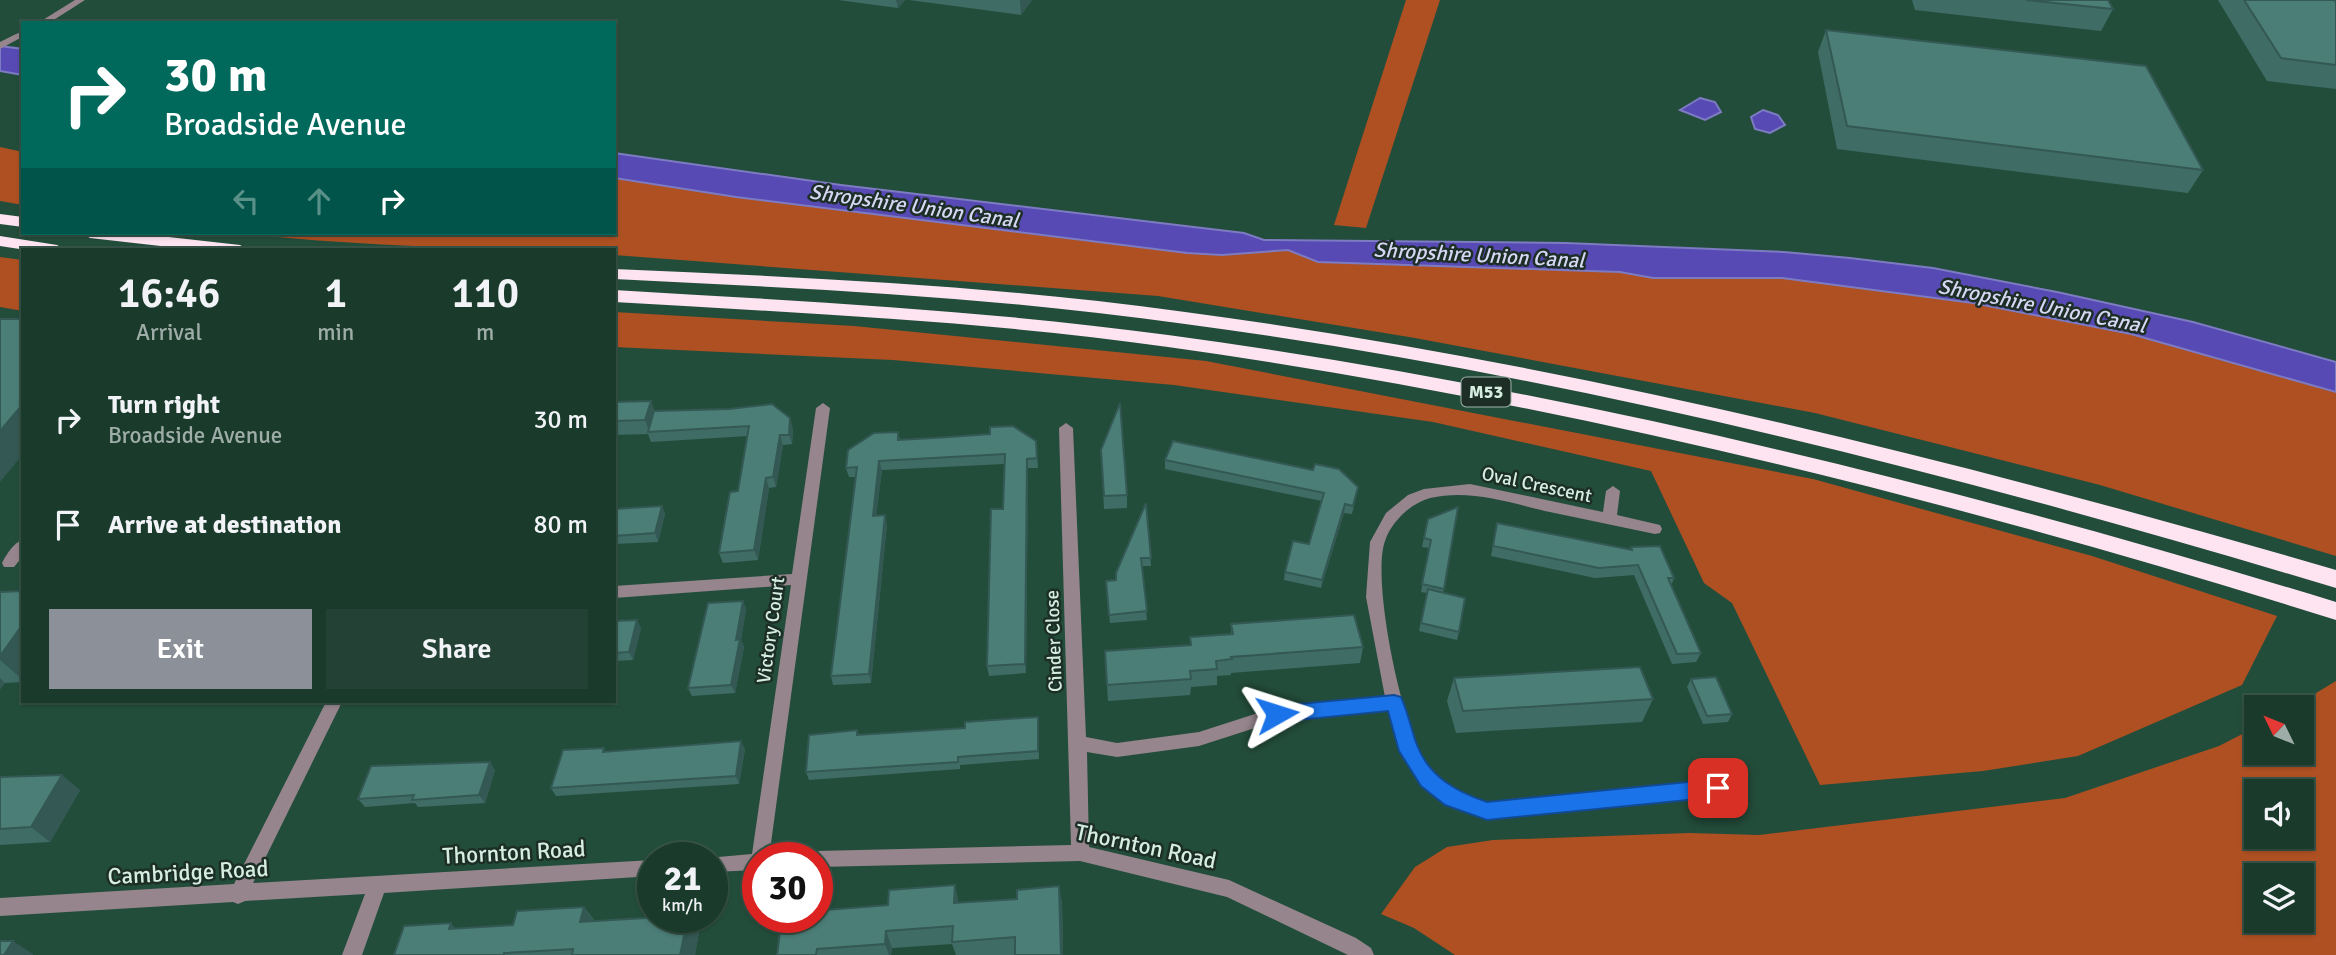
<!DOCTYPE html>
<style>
body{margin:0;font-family:Signika,sans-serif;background:#234134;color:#f1f3f6;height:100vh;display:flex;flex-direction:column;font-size:26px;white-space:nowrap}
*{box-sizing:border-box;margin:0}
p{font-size:23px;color:#9fada9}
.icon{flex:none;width:38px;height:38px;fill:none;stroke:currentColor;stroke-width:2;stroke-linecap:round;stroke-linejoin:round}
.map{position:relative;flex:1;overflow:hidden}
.panel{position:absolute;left:21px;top:248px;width:595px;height:455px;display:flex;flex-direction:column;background:#1a3a2c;border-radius:0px;box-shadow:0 2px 5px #0004,0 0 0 2px #385448}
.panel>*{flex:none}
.hud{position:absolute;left:21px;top:21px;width:595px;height:214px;border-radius:0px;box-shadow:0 2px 5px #0004,0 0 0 2px #385448;background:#00695c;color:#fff;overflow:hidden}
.needle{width:46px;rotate:313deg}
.tools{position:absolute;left:2244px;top:695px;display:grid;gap:14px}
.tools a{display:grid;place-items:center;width:70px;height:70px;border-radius:0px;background:#1a3a2c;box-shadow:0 2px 5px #0004,0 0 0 2px #385448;font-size:35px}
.speed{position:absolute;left:637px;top:842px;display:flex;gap:14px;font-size:35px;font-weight:700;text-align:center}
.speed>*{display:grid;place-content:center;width:91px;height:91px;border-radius:50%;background:#1a3a2c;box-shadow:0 2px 5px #0004,0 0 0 2px #385448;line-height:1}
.speed small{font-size:18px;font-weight:400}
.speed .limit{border:10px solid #d22;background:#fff;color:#111}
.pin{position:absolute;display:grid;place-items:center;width:60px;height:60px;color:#fff;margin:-30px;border-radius:14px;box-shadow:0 4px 10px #0006}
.me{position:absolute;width:77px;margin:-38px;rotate:84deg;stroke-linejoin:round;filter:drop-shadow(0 0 5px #0008)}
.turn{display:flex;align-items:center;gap:24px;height:147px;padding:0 28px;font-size:32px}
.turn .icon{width:91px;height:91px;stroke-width:2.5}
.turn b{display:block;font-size:49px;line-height:60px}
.lanes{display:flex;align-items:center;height:66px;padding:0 28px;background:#0003;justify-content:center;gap:35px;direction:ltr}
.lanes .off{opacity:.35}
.eta{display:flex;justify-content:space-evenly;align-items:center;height:119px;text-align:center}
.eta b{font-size:42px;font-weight:600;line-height:49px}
.button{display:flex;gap:14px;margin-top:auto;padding:14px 28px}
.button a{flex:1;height:80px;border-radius:0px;background:#8c9099;color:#fff;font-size:28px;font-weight:600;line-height:80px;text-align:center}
.button a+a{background:#234134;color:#f1f3f6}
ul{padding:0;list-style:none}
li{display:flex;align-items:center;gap:21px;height:105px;padding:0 28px}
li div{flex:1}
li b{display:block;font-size:26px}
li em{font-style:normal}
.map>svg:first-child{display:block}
.green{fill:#ae5022;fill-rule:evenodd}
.water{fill:#574ab4;stroke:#7d7bc2;stroke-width:2}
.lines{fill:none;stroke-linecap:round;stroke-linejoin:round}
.pedestrian{fill:#97858e;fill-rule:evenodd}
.minor{fill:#97858e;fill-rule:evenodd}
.motorway{fill:#fee3f1;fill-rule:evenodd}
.wall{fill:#406c66}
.shaded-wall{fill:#345853}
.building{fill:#4b7e77;stroke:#345853;stroke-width:2}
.route{fill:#1a73e8;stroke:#114b97;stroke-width:2}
.labels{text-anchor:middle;stroke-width:5;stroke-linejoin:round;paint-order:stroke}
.shield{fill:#1c2e26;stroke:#9eb4aa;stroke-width:2}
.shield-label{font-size:18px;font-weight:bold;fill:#d6ede2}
.street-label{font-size:19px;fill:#d6ede2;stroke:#1c2e26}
.water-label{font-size:21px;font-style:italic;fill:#d6d7f3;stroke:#1c2e26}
.near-street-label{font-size:23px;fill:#d6ede2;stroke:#1c2e26}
</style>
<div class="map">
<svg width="2336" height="955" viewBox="0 0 2336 955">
<rect width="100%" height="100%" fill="#234d3b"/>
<!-- green -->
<g class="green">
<path d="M 1406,0 L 1440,0 L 1366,228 L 1334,225 Z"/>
<path d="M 0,147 L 23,152 L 23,205 L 0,201 Z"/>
<path d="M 614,178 L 736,197 L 1187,253 L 1222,255 L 1288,250 L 1318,262 L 1620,272 L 1653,278 L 1782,278 L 1973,303 L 2131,334 L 2336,392 L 2336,556 L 2100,485 L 1815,413 L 1415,338 L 1158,296 L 614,255 L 614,250 C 487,250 360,246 234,233 L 614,233 Z"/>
<path d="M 0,257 L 23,260 L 23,311 L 0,307 Z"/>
<path d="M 614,312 L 854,326 L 1206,361 L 1813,479 L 2092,556 L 2277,616 L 2242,685 L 2078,756 L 1983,771 L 1820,785 L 1732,603 L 1704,583 L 1651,471 L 1433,422 L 1174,385 L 893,360 L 614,347 Z"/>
<path d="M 2336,681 L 2336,955 L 1455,955 L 1414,928 L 1381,914 L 1415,867 L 1447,847 L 1493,840 L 1689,833 L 1759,835 L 2065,798 L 2219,746 L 2256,727 L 2256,752 L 2301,752 L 2301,707 L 2293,707 ZM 2301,791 L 2301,836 L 2256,836 L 2256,791 ZM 2301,875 L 2301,920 L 2256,920 L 2256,875 Z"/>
</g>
<!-- water -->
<g class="water">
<path d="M 0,46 L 23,49 L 23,75 L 0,71 Z"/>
<path d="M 1700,98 L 1715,102 L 1721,112 L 1705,120 L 1680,110 Z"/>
<path d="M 1763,110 L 1778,115 L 1785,125 L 1770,133 L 1755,129 L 1751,117 Z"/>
<path d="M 614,153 L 841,185 L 1244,233 L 1264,240 L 1566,243 L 1784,252 L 1850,258 L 1933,268 L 2057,292 L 2193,322 L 2336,362 L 2336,392 L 2131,334 L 1973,303 L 1782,278 L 1653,278 L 1620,272 L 1318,262 L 1288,250 L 1222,255 L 1187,253 L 736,197 L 614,178 Z"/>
</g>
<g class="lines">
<!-- pedestrian -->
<path class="pedestrian" d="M 14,35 L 22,37 L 0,49 L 0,42 Z"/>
<!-- minor -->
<g class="minor">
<path d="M 75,0 L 85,0 L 49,23 L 38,23 Z"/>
<path d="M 23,31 L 23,38 L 14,39 L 14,35 Z"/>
<path d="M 823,403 L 830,408 L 769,858 L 758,858 L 758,870 L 712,872 L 712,858 L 707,858 L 752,854 L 791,585 L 614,598 L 614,586 L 792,574 L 816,408 Z"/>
<path d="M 1066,423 L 1073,428 L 1086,737 L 1117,743 L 1199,732 L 1277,707 L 1385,697 L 1366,597 L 1370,542 L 1386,513 L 1408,495 L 1424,489 L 1470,484 L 1603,512 L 1606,491 L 1613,486 L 1620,491 L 1617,515 L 1660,525 L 1662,529 L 1660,533 L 1655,534 C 1618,526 1582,519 1545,511 C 1508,502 1469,489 1430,498 C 1411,503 1391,522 1385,541 C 1371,580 1402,728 1426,763 C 1441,786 1462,795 1487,803 L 1718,780 L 1724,783 L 1727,788 L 1724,793 L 1487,819 L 1449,806 L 1422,785 L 1405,757 L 1388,710 L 1277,721 L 1199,746 L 1117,757 L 1087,752 L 1089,847 L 1229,880 L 1356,938 L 1371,948 L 1374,955 L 1348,955 L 1227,897 L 1080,861 L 817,867 L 817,858 L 809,858 L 811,853 L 817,851 L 1071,845 L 1059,428 Z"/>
<path d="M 23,540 L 23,556 L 14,567 L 4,567 L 2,563 C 6,555 14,542 23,540 Z"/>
<path d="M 326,702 L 342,702 L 253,883 L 653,860 L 653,876 L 384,893 L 362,955 L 342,955 L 365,894 L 245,901 L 238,904 L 233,902 L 0,916 L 0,898 L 234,884 Z"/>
</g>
<!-- motorway -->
<g class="motorway">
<path d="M 0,214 L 23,217 L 23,227 L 0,224 Z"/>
<path d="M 82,233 L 133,233 L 240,245 L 249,250 L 196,250 L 90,238 Z"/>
<path d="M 0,236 L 57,245 L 66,250 L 26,250 L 0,246 Z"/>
<path d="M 614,269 C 775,276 938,283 1098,301 C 1518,350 1931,452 2336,570 L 2336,588 C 1931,466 1519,362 1098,313 C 938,294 775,287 614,279 Z"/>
<path d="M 614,290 C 799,301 984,310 1168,335 C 1565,389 1953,485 2336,602 L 2336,620 C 1954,500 1566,403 1168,347 C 985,321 799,313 614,302 Z"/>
</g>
</g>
<!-- wall -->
<g class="wall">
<path d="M 838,0 L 905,0 L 898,8 Z"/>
<path d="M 909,0 L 1032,0 L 1021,15 Z"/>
<path d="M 1912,0 L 2108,0 L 2113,9 L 2101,31 L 1915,10 Z"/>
<path d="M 2218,0 L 2334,0 L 2336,2 L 2336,89 L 2267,81 Z"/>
<path d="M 1826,30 L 2203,170 L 2188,193 L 1837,149 L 1818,52 Z"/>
<path d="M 614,402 L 655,411 L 793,428 L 792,444 L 783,445 L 776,487 L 769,488 L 758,560 L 723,563 L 719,553 L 738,491 L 748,436 L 651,442 L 648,434 L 614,435 Z"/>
<path d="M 898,432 L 900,440 L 1036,441 L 1038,468 L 1028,468 L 1026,673 L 989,676 L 987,666 L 1003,509 L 1004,464 L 882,470 L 876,515 L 887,524 L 871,683 L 833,685 L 831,676 L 856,477 L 849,477 L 846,468 Z"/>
<path d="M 1101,450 L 1127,495 L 1127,508 L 1104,509 Z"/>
<path d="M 1165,460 L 1356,496 L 1352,514 L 1344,513 L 1321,588 L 1284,580 L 1285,572 L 1309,544 L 1322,501 L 1165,469 Z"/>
<path d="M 1146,503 L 1151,566 L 1142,566 L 1147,620 L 1110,623 L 1106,581 L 1116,580 Z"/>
<path d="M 662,506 L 665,514 L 658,542 L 614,544 L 614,509 Z"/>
<path d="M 1458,507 L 1443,593 L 1459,632 L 1457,640 L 1419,631 L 1427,593 L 1421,592 L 1429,548 L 1422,547 L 1428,519 Z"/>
<path d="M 1497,523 L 1630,549 L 1631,547 L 1674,578 L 1671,586 L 1701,653 L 1696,662 L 1672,664 L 1634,575 L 1595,578 L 1491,556 Z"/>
<path d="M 23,591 L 23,682 L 5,683 L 0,689 L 0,592 Z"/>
<path d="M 743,601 L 746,609 L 741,640 L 744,647 L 735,693 L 692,696 L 688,688 Z"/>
<path d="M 614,621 L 641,628 L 633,660 L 614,661 Z"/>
<path d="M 1231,624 L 1363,647 L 1360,663 L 1231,673 L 1231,675 L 1217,676 L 1217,685 L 1191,687 L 1190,695 L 1108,701 L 1105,651 L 1190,645 L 1190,637 L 1231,634 Z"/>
<path d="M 1454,678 L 1653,699 L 1642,722 L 1456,733 L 1447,701 Z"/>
<path d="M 1691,679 L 1732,714 L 1728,722 L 1703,724 L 1687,687 Z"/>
<path d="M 1038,717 L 1039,759 L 960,765 L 960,769 L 809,780 L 806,772 L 857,730 L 859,735 L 965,728 Z"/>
<path d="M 745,749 L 739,784 L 556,796 L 551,788 Z"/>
<path d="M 495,770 L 485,803 L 418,807 L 415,803 L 365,807 L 358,799 Z"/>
<path d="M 0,777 L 80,790 L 50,842 L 0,845 Z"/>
<path d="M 1059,886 L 1062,904 L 1063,955 L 956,955 L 952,944 L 892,948 L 891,955 L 777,955 L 831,909 L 959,903 L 1017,899 Z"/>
<path d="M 584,907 L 595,921 L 700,926 L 695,955 L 394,955 L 456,929 L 513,925 Z"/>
</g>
<!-- shaded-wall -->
<g class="shaded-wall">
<path d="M 896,0 L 905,0 L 898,8 Z"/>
<path d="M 1020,0 L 1032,0 L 1021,15 Z"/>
<path d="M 651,401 L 656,414 L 650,434 L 645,420 Z"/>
<path d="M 23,404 L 23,454 L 0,482 L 0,431 Z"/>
<path d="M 790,418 L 793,428 L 792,444 L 789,435 Z"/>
<path d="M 780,435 L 783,445 L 776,487 L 773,477 Z"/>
<path d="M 1027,459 L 1028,468 L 1026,673 L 1025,664 Z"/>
<path d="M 879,461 L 882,470 L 875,525 L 873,516 Z"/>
<path d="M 766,478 L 769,488 L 758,560 L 754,550 Z"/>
<path d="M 1345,504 L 1344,513 L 1321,588 L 1322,580 Z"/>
<path d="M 662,506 L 665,514 L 658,542 L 655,533 Z"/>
<path d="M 885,515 L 887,524 L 871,683 L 869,674 Z"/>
<path d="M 743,601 L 746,609 L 741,640 L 744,647 L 735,693 L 731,685 L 736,640 Z"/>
<path d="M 637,620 L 641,628 L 633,660 L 629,652 Z"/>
<path d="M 23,624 L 23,680 L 0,660 L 0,656 Z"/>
<path d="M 0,678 L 5,683 L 0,689 Z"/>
<path d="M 741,741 L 745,749 L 739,784 L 736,776 Z"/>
<path d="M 490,762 L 495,770 L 485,803 L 479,795 Z"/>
<path d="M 62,775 L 80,790 L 50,842 L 31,827 Z"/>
<path d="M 955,885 L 959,903 L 954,903 Z"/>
<path d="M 1059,886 L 1062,904 L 1063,955 L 1061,955 Z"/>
<path d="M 584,907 L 597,925 L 580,922 Z"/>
<path d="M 688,917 L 695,917 L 700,926 L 695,955 L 680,955 Z"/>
<path d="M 451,923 L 467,941 L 449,929 Z"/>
<path d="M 886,931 L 892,948 L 891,955 L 889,955 L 885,944 Z"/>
<path d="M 13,941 L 33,954 L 33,955 L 4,955 Z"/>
</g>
<!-- building -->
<g class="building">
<path d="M 2026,0 L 2108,0 L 2113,9 Z"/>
<path d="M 2244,0 L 2334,0 L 2336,2 L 2336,65 L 2281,58 Z"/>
<path d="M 1826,30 L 2146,66 L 2203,170 L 1847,126 Z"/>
<path d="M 0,319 L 23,319 L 23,404 L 0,431 Z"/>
<path d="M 651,401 L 645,420 L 614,421 L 614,402 Z"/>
<path d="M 1120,403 L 1127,495 L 1104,496 L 1101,450 Z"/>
<path d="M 772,404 L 790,418 L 789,435 L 780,435 L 773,477 L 766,478 L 754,550 L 719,553 L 730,492 L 738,491 L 749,426 L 648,432 L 654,411 L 729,409 Z"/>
<path d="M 1013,426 L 1036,441 L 1037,458 L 1027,459 L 1025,664 L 987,666 L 991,509 L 1003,509 L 1005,454 L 879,461 L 873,516 L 885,515 L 869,674 L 831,676 L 857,467 L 846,468 L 848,450 L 874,433 L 898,432 L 898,440 L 934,438 L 990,434 L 990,427 Z"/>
<path d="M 1173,441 L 1313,470 L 1315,464 L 1339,469 L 1358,487 L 1353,506 L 1345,504 L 1322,580 L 1285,572 L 1293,541 L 1309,544 L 1324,493 L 1165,460 Z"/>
<path d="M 1146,503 L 1151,558 L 1141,558 L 1147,611 L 1109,615 L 1106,581 L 1116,580 L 1116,573 Z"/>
<path d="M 662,506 L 655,533 L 614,536 L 614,509 Z"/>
<path d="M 1458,507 L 1444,589 L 1422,584 L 1431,540 L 1424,538 L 1428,519 Z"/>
<path d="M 1497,523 L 1632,550 L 1631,547 L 1660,546 L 1674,578 L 1668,578 L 1701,653 L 1677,654 L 1638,565 L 1599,568 L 1493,546 Z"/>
<path d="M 1428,589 L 1465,598 L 1459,632 L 1421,623 Z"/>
<path d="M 23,591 L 23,624 L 0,656 L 0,592 Z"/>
<path d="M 743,601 L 736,640 L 740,639 L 731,685 L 688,688 L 708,603 Z"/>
<path d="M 1354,615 L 1363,647 L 1231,657 L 1232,659 L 1216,661 L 1217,669 L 1190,671 L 1191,679 L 1107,685 L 1105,651 L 1191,645 L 1190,637 L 1233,634 L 1231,624 Z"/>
<path d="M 637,620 L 629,652 L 614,653 L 614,621 Z"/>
<path d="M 1640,667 L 1653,699 L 1463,711 L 1454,678 Z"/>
<path d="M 1716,677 L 1732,714 L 1707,716 L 1691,679 Z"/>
<path d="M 1038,717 L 1038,751 L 958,757 L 958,762 L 806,772 L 809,735 L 857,730 L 857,735 L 965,728 L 965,722 Z"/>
<path d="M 741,741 L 736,776 L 551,788 L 563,750 L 604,748 L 603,752 Z"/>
<path d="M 490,762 L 479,795 L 412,800 L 414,795 L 358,799 L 371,766 Z"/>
<path d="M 62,775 L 31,827 L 0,829 L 0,777 Z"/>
<path d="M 955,885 L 954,903 L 1017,899 L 1017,890 L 1059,886 L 1061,955 L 1015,955 L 1015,937 L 952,942 L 953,926 L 886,931 L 885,944 L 817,949 L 816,955 L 777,955 L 782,917 L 817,917 L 817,903 L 828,902 L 827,910 L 888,905 L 889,890 Z"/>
<path d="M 584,907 L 580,922 L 645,918 L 646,911 L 653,911 L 653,917 L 688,917 L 680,955 L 572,955 L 573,949 L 504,953 L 504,955 L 394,955 L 404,926 L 451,923 L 449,929 L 513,925 L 517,911 Z"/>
<path d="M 0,941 L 13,941 L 4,955 L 0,955 Z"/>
</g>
<!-- route -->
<path class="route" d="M 1394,695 L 1401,697 C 1408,712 1411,729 1417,745 C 1429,777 1457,792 1487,802 L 1718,779 L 1725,782 L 1728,788 L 1725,794 L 1718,797 L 1487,820 L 1445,805 L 1421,786 L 1399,751 L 1388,711 L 1277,722 L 1270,720 L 1267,714 L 1270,709 L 1277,706 Z"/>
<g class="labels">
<!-- shield labels -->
<rect class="shield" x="1461.5" y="377.5" width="49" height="29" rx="5"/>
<g class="shield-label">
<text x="1486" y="398">M53</text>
</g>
<!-- street labels -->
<g class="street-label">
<text transform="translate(1537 484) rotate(12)" y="7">Oval Crescent</text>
<text transform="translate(770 630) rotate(-82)" y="7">Victory Court</text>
<text transform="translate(1053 641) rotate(-92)" y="7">Cinder Close</text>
</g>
<!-- water labels -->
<g class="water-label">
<text transform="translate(914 206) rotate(8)" y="7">Shropshire Union Canal</text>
<text transform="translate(1479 255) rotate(3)" y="7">Shropshire Union Canal</text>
<text transform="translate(2042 306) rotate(11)" y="7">Shropshire Union Canal</text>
</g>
<!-- near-street labels -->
<g class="near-street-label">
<text transform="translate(1146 846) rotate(12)" y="8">Thornton Road</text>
<text transform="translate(514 852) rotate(-3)" y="8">Thornton Road</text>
<text transform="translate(188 872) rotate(-3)" y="8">Cambridge Road</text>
</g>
</g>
</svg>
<div class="tools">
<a><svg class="needle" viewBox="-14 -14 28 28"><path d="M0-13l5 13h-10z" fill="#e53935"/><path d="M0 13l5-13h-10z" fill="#9fada9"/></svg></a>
<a><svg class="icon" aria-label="sound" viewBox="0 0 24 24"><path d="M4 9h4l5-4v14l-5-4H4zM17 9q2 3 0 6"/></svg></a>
<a><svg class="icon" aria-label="layers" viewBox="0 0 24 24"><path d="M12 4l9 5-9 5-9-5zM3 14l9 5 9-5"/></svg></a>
</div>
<div class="speed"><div>21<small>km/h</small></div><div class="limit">30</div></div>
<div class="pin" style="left:1718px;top:788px;background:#d93025"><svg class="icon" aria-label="arrive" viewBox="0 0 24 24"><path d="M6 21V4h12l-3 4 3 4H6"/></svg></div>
<svg class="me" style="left:1277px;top:714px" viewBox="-20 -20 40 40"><path d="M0-17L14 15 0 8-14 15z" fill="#1a73e8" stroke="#fff" stroke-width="4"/></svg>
<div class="hud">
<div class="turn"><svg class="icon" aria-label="right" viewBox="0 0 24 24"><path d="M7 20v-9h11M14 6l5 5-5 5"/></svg><div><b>30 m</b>Broadside Avenue</div></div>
<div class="lanes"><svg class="icon off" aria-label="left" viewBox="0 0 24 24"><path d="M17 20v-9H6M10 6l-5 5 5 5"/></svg><svg class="icon off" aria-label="ahead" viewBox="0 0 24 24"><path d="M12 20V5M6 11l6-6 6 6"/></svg><svg class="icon" aria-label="right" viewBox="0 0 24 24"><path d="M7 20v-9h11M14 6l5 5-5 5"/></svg></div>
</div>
<section class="panel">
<div class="eta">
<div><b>16:46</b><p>Arrival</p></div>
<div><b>1</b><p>min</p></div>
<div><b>110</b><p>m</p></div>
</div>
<ul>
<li><svg class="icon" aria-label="right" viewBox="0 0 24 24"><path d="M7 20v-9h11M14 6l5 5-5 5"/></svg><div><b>Turn right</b><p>Broadside Avenue</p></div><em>30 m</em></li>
<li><svg class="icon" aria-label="arrive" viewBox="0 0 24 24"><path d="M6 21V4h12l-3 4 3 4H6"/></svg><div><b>Arrive at destination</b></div><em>80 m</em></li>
</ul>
<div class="button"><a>Exit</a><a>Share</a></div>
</section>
</div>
